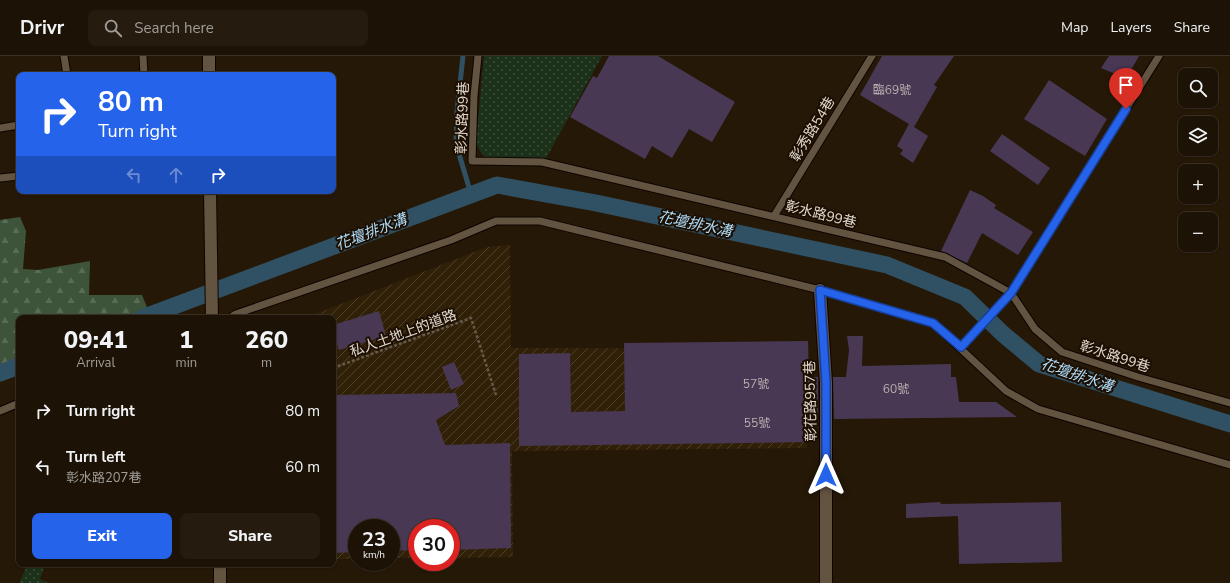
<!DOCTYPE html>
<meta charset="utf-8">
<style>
body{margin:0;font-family:"Nunito Sans","Noto Sans TC",sans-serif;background:#251b0f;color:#f1f3f6;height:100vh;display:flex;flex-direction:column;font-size:15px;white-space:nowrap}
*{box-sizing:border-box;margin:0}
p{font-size:13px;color:#a09e9a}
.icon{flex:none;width:22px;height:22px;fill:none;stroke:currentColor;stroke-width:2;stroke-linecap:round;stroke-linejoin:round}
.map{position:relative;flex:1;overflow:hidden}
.side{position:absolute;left:16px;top:259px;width:320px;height:252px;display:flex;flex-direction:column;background:#1c1205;border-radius:8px;box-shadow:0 1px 3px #0004,0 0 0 1px #3a3227}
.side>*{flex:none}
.guide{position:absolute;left:16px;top:16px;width:320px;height:122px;border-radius:8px;box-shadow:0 1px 3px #0004,0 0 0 1px #3a3227;background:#2563eb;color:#fff;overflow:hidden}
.tools{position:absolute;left:1178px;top:12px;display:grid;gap:8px}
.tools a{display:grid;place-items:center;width:40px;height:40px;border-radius:8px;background:#1c1205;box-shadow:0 1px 3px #0004,0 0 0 1px #3a3227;font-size:20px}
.speed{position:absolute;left:348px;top:463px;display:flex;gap:8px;font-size:20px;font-weight:700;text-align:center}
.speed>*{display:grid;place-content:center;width:52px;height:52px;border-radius:50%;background:#1c1205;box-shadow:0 1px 3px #0004,0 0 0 1px #3a3227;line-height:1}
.speed small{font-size:10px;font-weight:400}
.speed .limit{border:6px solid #d22;background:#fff;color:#111}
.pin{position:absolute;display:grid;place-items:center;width:34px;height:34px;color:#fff;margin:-41px -17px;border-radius:50% 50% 50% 0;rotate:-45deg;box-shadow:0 0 4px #0007}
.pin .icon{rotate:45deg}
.me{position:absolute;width:44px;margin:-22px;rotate:0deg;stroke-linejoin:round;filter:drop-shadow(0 0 3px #0008)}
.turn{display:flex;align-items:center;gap:14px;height:84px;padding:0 16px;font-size:18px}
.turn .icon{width:52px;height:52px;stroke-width:2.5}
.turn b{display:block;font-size:28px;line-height:34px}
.lanes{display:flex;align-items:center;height:38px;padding:0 16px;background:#0003;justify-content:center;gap:20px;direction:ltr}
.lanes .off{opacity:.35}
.eta{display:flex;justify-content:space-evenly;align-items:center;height:68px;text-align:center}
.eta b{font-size:24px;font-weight:800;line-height:28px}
.primary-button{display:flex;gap:8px;margin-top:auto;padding:8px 16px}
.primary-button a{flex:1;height:46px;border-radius:8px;background:#2563eb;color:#fff;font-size:16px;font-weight:800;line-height:46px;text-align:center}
.primary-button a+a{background:#251b0f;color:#f1f3f6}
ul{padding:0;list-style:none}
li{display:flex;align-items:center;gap:12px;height:56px;padding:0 16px}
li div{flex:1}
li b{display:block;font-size:15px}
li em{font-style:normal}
header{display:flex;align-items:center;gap:24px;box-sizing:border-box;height:56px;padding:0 20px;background:#1c1205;border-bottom:1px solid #3a3227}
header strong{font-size:19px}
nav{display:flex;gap:22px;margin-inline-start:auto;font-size:14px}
.search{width:280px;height:36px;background:#251b0f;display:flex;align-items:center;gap:10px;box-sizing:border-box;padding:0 14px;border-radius:8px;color:#a09e9a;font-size:15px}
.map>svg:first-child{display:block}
.industrial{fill:url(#industrial-furrows)}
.green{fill:url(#green-dots)}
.forest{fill:url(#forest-firs)}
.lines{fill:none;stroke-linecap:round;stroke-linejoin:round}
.stream{stroke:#305164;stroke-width:5}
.canal{stroke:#305164;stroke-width:17}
.building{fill:#483854}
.lane-casing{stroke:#0e0400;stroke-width:9}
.street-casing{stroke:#0e0400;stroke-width:14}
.path{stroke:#665a4b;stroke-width:2.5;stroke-dasharray:3 2;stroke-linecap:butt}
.lane{stroke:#635341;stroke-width:7}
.street{stroke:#635341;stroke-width:12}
.route-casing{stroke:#184099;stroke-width:10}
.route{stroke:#2563eb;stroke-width:7}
.labels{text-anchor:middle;stroke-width:4;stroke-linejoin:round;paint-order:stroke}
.number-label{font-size:12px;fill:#baafae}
.street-label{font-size:14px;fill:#e0d7cc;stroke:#1c0f02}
.water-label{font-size:15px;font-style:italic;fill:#afdefc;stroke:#1c0f02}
</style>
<header>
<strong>Drivr</strong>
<div class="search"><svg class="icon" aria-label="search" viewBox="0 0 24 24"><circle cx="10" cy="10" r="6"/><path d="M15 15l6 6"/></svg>Search here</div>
<nav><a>Map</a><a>Layers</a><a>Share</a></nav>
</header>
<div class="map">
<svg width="1230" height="527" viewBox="0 0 1230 527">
<defs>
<pattern id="industrial-furrows" width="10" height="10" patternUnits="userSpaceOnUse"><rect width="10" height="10" fill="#312008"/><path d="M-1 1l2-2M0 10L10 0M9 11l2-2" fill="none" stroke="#4f402b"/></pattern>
<pattern id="green-dots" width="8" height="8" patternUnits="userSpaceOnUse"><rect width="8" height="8" fill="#1c3119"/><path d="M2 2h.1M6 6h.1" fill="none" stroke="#3d4e39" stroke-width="1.8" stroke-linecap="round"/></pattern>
<pattern id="forest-firs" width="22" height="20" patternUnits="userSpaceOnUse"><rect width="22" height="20" fill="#3d543a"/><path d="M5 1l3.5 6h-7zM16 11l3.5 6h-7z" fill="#596c55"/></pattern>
</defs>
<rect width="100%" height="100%" fill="#251807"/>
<!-- industrial -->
<path class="industrial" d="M 510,189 L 511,292 L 805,293 L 807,392 L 512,395 L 513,501 L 451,502 L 451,472 L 417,472 L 417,502 L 391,502 L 391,472 L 357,472 L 357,503 L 333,503 L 333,262 L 305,262 L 487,191 Z"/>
<!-- green -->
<g class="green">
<path d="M 484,0 L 602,0 L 543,108 L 485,102 L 476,88 Z"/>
<path d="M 28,508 L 45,508 L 40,523 L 48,527 L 19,527 Z"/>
</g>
<!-- forest -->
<path class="forest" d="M 20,161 L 26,175 L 23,213 L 38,214 L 90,205 L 89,239 L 142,239 L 151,261 L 19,262 L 19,315 L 0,323 L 0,164 Z"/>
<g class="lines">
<!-- stream -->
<path class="stream" d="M 463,0 L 457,55 L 456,88 L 471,138"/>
<!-- canal -->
<g class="canal">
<path d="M 142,262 L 497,129 L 596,147 L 887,209 L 965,241 L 1003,278 L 1039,308 L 1230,368"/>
<path d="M 0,317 L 19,310"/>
</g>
</g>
<!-- building -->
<g class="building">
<path d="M 609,0 L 658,0 L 735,46 L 712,86 L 689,73 L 672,102 L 652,90 L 645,103 L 570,61 L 593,20 L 597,22 Z"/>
<path d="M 882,0 L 954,0 L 934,29 L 937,31 L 914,71 L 928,80 L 913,107 L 900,98 L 903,94 L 897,90 L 909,68 L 860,39 Z"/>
<path d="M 1109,0 L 1139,0 L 1124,26 L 1113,17 L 1101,12 Z"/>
<path d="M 1049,24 L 1107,63 L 1085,100 L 1024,63 Z"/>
<path d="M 1002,78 L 1050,112 L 1038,129 L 990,95 Z"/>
<path d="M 970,134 L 983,140 L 996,149 L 994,152 L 1033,176 L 1018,199 L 982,177 L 967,207 L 941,195 Z"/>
<path d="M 379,255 L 386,280 L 339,294 L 333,276 L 333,269 Z"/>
<path d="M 847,280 L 863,280 L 862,310 L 951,308 L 951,321 L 956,321 L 959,346 L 996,346 L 1017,361 L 834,363 L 833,321 L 846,321 L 849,294 Z"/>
<path d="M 808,285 L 809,321 L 818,321 L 818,363 L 810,363 L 810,386 L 519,390 L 519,298 L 570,297 L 571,356 L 625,355 L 624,287 Z"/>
<path d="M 454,306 L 464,328 L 451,334 L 442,311 Z"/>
<path d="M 456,337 L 459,350 L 436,364 L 445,389 L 510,387 L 511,492 L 451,494 L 451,472 L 417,472 L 417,494 L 391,495 L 391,472 L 357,472 L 357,496 L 333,497 L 334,339 Z"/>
<path d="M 940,446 L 941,448 L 1061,446 L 1062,506 L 959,508 L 958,460 L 906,462 L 906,448 Z"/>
</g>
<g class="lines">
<!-- lane casing -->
<g class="lane-casing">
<g id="lane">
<path d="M 64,0 L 67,19"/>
<path d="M 143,0 L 144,19"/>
<path d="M 478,0 L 474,40 L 472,105 L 542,106 L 945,201 L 1011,237 L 1035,273 L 1062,296 L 1138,321 L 1230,347"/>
<path d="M 0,72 L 19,69"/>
<path d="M 0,122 L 19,120"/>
<path d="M 774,160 L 872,0"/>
<path d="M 230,262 L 236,258 L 451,184 L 496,165 L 540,165 L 820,234 L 933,267 L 1006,335 L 1038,353 L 1230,409"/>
<path d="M 961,291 L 1011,237 L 1159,0"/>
<path d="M 0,355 L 19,347"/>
</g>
</g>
<!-- street casing -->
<g class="street-casing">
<g id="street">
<path d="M 209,0 L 209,19"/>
<path d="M 210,135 L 212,262"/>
<path d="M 820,234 L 826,327 L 826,527"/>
<path d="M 220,508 L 220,527"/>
</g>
</g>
<!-- path -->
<path class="path" d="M 333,312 L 471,262 L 496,339"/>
<!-- lane -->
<use href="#lane" class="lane"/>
<!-- street -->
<use href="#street" class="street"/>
</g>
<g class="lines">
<!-- route casing -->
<g class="route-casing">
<path id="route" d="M 826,419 L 826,327 L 820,234 L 933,267 L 961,291 L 1011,237 L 1126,53"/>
</g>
<!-- route -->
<use href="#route" class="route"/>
</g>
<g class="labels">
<!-- number labels -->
<g class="number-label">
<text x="892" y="38">臨69號</text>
<text x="756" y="332">57號</text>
<text x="896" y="337">60號</text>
<text x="757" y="371">55號</text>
</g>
<!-- street labels -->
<g class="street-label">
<text transform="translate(462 62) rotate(-88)" y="5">彰水路99巷</text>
<text transform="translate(812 73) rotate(-59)" y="5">彰秀路54巷</text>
<text transform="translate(821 158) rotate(14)" y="5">彰水路99巷</text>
<text transform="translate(403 277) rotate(-20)" y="5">私人土地上的道路</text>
<text transform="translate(1115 300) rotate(18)" y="5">彰水路99巷</text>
<text transform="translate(810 345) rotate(-91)" y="5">彰花路957巷</text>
</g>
<!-- water labels -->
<g class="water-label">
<text transform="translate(695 168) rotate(12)" y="5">花壇排水溝</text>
<text transform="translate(371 176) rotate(-21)" y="5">花壇排水溝</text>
<text transform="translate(1077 319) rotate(19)" y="5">花壇排水溝</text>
</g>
</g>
</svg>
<div class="tools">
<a><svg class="icon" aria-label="search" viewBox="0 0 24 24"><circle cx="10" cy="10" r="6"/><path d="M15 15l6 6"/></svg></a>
<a><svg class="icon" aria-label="layers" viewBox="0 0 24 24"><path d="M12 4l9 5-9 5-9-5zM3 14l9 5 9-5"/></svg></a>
<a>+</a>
<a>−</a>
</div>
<div class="speed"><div>23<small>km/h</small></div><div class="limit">30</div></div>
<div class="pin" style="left:1126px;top:53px;background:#d93025"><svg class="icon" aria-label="arrive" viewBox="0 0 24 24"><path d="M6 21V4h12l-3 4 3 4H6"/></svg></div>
<svg class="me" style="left:826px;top:419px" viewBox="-20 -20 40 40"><path d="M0-17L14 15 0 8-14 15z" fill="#2563eb" stroke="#fff" stroke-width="4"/></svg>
<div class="guide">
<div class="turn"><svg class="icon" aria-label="right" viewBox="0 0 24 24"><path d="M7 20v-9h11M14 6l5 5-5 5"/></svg><div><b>80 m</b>Turn right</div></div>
<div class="lanes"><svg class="icon off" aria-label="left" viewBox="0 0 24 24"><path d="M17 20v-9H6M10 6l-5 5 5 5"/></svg><svg class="icon off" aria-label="ahead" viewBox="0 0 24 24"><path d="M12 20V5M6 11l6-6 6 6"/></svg><svg class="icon" aria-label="right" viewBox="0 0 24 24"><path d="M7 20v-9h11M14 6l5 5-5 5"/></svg></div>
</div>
<section class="side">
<div class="eta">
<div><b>09:41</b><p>Arrival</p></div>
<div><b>1</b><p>min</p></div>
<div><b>260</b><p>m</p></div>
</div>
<ul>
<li><svg class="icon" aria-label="right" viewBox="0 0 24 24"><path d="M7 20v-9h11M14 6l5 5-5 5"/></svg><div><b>Turn right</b></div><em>80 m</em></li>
<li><svg class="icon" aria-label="left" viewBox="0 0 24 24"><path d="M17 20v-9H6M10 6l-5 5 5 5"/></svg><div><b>Turn left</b><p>彰水路207巷</p></div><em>60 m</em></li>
</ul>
<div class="primary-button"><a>Exit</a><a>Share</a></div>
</section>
</div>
